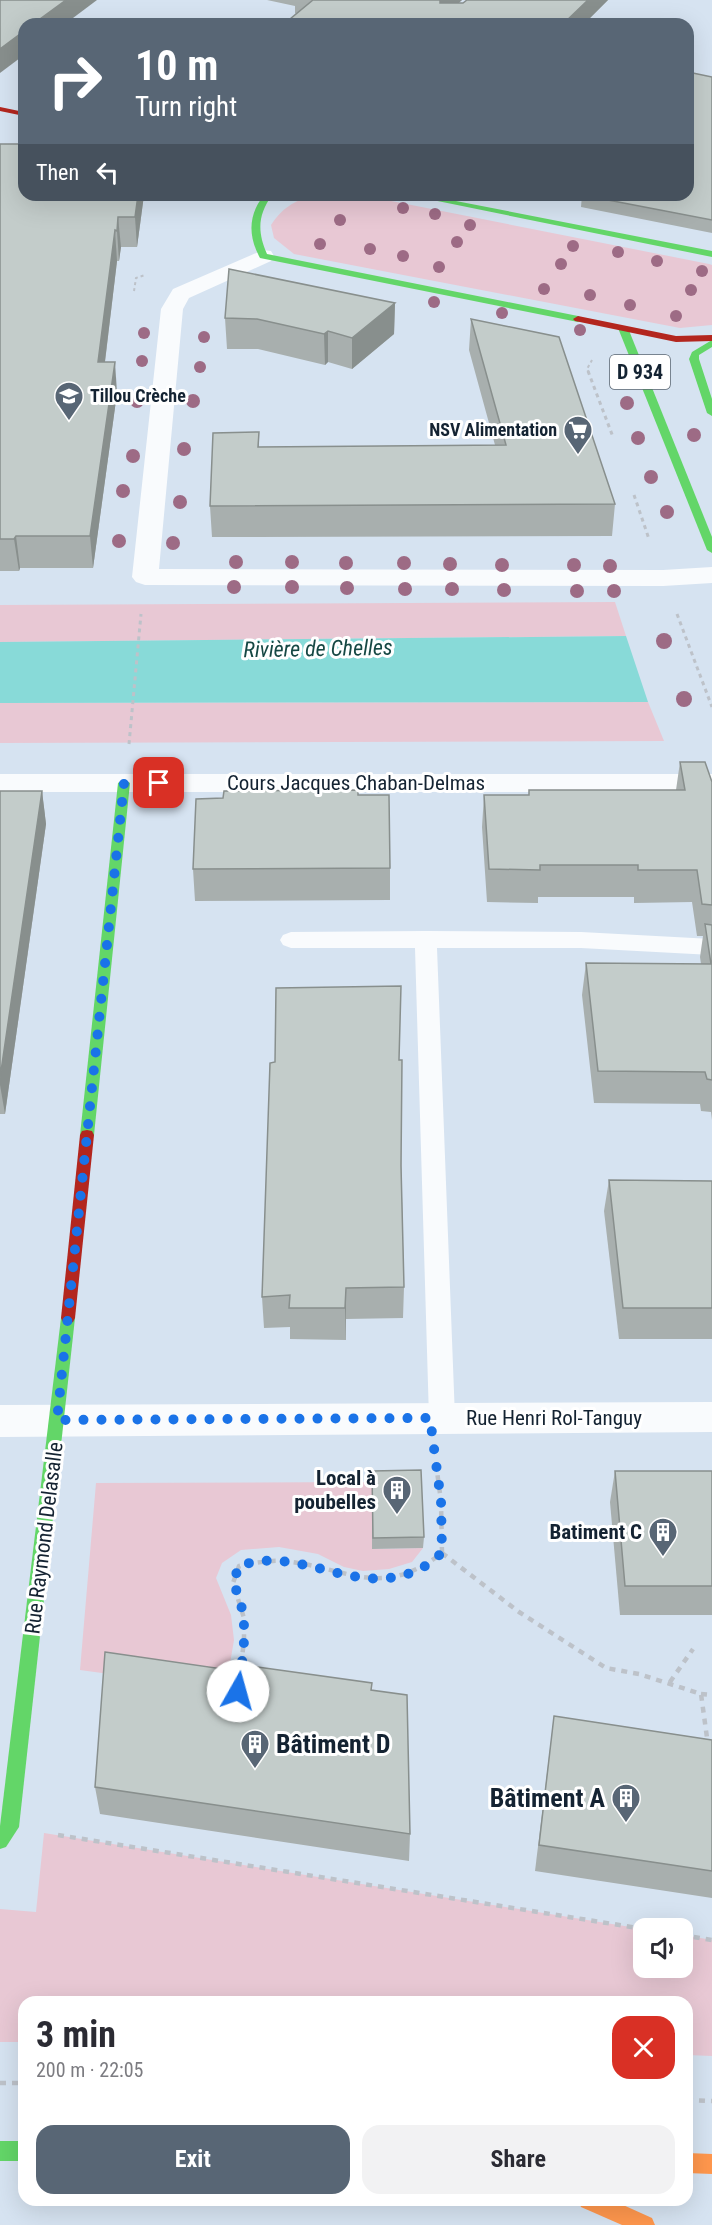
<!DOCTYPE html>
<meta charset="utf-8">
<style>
body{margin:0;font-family:"Roboto Condensed",sans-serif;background:#f2f2f3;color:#2b2b33;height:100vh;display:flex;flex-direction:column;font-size:22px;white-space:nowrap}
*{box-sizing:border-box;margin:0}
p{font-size:20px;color:#7c7c81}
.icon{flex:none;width:33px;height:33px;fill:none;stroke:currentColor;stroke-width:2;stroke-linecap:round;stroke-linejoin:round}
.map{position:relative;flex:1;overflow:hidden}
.drawer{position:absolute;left:18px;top:1996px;width:675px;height:210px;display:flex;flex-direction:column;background:#fff;border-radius:18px;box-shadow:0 6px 24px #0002}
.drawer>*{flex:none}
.banner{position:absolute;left:18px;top:18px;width:676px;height:183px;border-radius:18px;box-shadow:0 6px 24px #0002;background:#586675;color:#fff;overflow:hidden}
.tools{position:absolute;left:633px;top:1918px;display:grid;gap:12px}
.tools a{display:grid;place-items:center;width:60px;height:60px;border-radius:12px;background:#fff;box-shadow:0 6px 24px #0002;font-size:30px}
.pin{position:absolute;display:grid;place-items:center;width:51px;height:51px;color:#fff;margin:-26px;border-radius:12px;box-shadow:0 3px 9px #0006}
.me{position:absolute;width:66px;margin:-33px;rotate:7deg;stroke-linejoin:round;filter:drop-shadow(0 0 4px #0008)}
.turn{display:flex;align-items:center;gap:21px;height:126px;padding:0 18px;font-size:27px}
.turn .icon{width:78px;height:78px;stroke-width:2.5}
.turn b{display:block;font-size:42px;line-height:51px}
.then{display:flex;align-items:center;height:57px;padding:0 18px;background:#0003;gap:12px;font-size:22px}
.round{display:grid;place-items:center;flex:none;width:63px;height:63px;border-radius:18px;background:#f2f2f3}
.head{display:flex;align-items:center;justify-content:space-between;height:102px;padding:0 18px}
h1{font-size:36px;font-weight:700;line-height:45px}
.primary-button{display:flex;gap:12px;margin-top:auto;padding:12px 18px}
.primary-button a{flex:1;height:69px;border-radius:18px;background:#586675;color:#fff;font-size:24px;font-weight:700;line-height:69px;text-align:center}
.primary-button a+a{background:#f2f2f3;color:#2b2b33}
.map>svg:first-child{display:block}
.green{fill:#e8c8d4}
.water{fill:#88dad8}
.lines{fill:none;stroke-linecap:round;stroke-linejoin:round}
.path-far2{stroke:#bdc2c9;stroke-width:2;stroke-dasharray:3 3;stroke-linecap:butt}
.path-far1{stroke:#bdc2c9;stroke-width:3;stroke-dasharray:4 4;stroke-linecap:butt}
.path{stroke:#bdc2c9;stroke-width:4.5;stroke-dasharray:6 6;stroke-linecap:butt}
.lane{fill:#f9fbfd;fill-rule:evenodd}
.street{fill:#f9fbfd;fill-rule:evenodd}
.fast{fill:#63d668;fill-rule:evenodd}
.slow{fill:#ff974d;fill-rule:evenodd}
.jam{fill:#b3261e;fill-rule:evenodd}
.tree{fill:#9d6b85}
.wall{fill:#a8afae}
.shaded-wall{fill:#888f8d}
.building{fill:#c3ccca;stroke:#888f8d;stroke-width:1.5}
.route{stroke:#1a73e8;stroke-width:10;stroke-dasharray:0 18}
.labels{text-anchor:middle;stroke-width:6;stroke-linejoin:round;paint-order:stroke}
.far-poi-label{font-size:18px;font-weight:bold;fill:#142332;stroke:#fff;text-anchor:start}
.shield{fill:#fff;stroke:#5a6570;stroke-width:1.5}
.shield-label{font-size:20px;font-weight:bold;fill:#142332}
.street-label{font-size:21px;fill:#142332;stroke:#fff}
.poi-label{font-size:21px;font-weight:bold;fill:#142332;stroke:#fff;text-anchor:end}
.water-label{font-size:22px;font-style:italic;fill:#164844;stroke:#fff}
.near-poi-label{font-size:26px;font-weight:bold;fill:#142332;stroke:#fff;text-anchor:start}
</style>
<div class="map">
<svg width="712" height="2225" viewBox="0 0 712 2225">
<rect width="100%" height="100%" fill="#d6e3f1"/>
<!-- green -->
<g class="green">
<path d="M 313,195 L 361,195 L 709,264 L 712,265 L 712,325 L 680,328 L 294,254 L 274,238 L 271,225 C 282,208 294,201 313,195 Z"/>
<path d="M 615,602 L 626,636 L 0,642 L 0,605 Z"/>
<path d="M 648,702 L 664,741 L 0,743 L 0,703 Z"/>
<path d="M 372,1482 L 373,1549 L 423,1548 L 412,1562 L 389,1569 L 363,1571 L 344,1567 L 318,1554 L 279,1547 L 241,1550 L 222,1563 L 216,1578 L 231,1615 L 234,1640 L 227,1681 L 197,1686 L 80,1670 L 96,1483 Z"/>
<path d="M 44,1833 L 643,1929 L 644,1968 L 682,1968 L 683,1935 L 712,1940 L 712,2056 L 687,2055 L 687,2002 L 24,2002 L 24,2042 L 0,2042 L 0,1909 L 36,1912 Z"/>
</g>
<!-- water -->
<path class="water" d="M 626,636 L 648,702 L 0,703 L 0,642 Z"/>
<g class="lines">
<!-- path-far2 -->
<g class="path-far2">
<path d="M 193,195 L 218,200"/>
<path d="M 134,291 L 136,278 L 145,275"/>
<path d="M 589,373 L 587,369 L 592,360"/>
</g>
<!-- path-far1 -->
<g class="path-far1">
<path d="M 588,371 L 613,437"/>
<path d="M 634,495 L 649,539"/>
<path d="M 677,614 L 712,707"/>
<path d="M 129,744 L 141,614"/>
</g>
<!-- path -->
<g class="path">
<path d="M 442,1553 L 519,1612 L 606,1668 L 639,1674 L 701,1694 L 708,1745"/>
<path d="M 240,1676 L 244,1640 L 244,1618 L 233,1583 L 239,1566 C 254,1563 269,1560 284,1561 C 350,1568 380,1600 442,1553 L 441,1501 L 436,1464"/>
<path d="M 670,1682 L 693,1649"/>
<path d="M 701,1694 L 712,1695"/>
<path d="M 58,1835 L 644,1929"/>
<path d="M 682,1935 L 712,1940"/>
<path d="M 0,2083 L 24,2083"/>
<path d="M 687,2100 L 712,2101"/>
</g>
<!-- lane -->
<path class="lane" d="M 426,931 L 581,932 L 712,939 L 712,955 L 581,948 L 437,948 L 455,1418 L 452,1426 L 442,1429 L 432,1426 L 429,1418 L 415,948 L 291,948 L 283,945 L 280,940 L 283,935 L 291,932 Z"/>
<!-- street -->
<g class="street">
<path d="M 263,250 L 271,251 L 274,256 L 271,261 L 189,298 L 183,309 L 159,569 L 663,570 L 712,567 L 712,583 L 663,586 L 145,585 L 136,582 L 132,577 L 161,309 L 173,289 Z"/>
<rect x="0" y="774" width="712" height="18"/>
<path d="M 712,1402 L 712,1432 L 0,1437 L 0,1405 Z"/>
</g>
<!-- fast -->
<g class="fast">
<path d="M 264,195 L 272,195 C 258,215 257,231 267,254 L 578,316 L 583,319 L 578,322 L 260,258 C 248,236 248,215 264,195 Z"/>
<path d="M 408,195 L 425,195 L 712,251 L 712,257 Z"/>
<path d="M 620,326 L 628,328 L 712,537 L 712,553 L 707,550 L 618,328 Z"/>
<path d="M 712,340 L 712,347 L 699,355 L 699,359 L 712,399 L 712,416 L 707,413 L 689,359 L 692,352 Z"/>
<path d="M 124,779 L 130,783 L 94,1135 L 92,1139 L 82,1139 L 80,1135 L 118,783 Z"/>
<path d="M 68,1312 L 73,1314 L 75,1318 L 19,1827 L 6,1847 L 0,1849 L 0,1826 L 61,1318 L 63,1314 Z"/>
<rect x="0" y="2141" width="24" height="20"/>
</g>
<!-- slow -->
<g class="slow">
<path d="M 687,2153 L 712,2154 L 712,2174 L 687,2173 Z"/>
<path d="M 578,2200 L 612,2200 L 652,2218 L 655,2225 L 622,2225 L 581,2207 Z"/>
</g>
<!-- jam -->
<g class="jam">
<path d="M 0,107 L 24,112 L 24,116 L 0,111 Z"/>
<path d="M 578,316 L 676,336 L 712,335 L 712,341 L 676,342 L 575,321 L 573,319 Z"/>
<path d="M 87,1130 L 92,1131 L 94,1135 L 75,1318 L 73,1322 L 68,1324 L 63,1322 L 61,1318 L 80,1135 L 82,1131 Z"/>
</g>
</g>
<!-- trees -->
<g class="tree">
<circle cx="403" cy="208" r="6"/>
<circle cx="435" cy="214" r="6"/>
<circle cx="340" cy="220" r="6"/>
<circle cx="470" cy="225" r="6"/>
<circle cx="457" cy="242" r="6"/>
<circle cx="320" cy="244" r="6"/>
<circle cx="573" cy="246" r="6"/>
<circle cx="370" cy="249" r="6"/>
<circle cx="618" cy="252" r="6"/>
<circle cx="403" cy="256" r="6"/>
<circle cx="657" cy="261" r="6"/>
<circle cx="561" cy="264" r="6"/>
<circle cx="439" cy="267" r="6"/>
<circle cx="702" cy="271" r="6"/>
<circle cx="544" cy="289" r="6"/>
<circle cx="691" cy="290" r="6"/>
<circle cx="590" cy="295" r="6"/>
<circle cx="434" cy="302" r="6"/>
<circle cx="630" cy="305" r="6"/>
<circle cx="502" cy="313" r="6"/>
<circle cx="676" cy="316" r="6"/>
<circle cx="580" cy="330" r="6"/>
<circle cx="144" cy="333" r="6"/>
<circle cx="204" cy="337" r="6"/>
<circle cx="142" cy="361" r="6"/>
<circle cx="200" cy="367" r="6"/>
<circle cx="137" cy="401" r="7"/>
<circle cx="193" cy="401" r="7"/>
<circle cx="627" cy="403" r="7"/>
<circle cx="694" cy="435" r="7"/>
<circle cx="638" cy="438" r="7"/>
<circle cx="184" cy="449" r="7"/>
<circle cx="133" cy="456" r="7"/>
<circle cx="651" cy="477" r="7"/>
<circle cx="123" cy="491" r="7"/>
<circle cx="180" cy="502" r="7"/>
<circle cx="667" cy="512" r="7"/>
<circle cx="119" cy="541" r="7"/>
<circle cx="173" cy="543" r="7"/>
<circle cx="236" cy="562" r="7"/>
<circle cx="292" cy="562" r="7"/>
<circle cx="346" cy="563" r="7"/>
<circle cx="404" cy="563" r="7"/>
<circle cx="450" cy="564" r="7"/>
<circle cx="502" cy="565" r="7"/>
<circle cx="574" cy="565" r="7"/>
<circle cx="610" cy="566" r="7"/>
<circle cx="234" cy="587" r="7"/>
<circle cx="292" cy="587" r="7"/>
<circle cx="347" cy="588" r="7"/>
<circle cx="405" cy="589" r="7"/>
<circle cx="452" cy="589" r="7"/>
<circle cx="504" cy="590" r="7"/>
<circle cx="577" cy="591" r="7"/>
<circle cx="614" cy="591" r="7"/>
<circle cx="664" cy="641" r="8"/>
<circle cx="684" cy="699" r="8"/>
</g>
<!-- wall -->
<g class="wall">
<path d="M 267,0 L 462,0 L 458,3 L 463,3 L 467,0 L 608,0 L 584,24 L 296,14 L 295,13 L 295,6 Z"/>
<path d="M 712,77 L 712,233 L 581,207 L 582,195 Z"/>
<path d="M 0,144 L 24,195 L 144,195 L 137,247 L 121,247 L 119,261 L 117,261 L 105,362 L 117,393 L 93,568 L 20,568 L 19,571 L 0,571 Z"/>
<path d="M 395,303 L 394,334 L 352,369 L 328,362 L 325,365 L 258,349 L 227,349 L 225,318 Z"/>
<path d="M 471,319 L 615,504 L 612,536 L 212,537 L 210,506 L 259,432 L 259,447 L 495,445 L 469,350 Z"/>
<path d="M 680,762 L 712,782 L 712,1120 L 711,1112 L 701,1111 L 700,1104 L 594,1103 L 582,995 L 586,963 L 701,964 L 700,957 L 703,936 L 697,936 L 692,902 L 634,903 L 634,897 L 538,897 L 538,903 L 487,902 L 482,827 L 484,795 L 529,795 L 676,790 Z"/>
<path d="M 0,791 L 42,791 L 46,824 L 5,1114 L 0,1114 Z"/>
<path d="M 358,795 L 390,868 L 390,900 L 195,901 L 193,869 Z"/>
<path d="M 399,1060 L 404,1287 L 403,1318 L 346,1319 L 346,1340 L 290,1339 L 290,1327 L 264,1328 L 262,1297 L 275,1062 Z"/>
<path d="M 609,1180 L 712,1181 L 712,1339 L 619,1339 L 604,1211 Z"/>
<path d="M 372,1471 L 424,1537 L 423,1548 L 372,1549 Z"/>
<path d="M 615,1471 L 712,1471 L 712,1615 L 620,1615 L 610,1502 Z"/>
<path d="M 250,1673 L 372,1683 L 372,1690 L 410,1834 L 409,1861 L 100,1814 L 95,1787 Z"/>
<path d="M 554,1716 L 712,1740 L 712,1898 L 535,1871 Z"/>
</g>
<!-- shaded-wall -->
<g class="shaded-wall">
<path d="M 66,0 L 97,0 L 65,24 L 33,24 Z"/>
<path d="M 440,0 L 462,0 L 439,22 Z"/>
<path d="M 588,0 L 608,0 L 584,24 L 563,24 Z"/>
<path d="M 24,31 L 24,55 L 0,73 L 0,49 Z"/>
<path d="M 138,195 L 144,195 L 137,247 L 135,217 Z"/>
<path d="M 118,217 L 121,247 L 119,261 L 117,231 Z"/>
<path d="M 115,230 L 117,261 L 101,394 L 98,362 Z"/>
<path d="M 395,303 L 394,334 L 352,369 L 352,338 Z"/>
<path d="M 328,331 L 328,362 L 325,365 L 324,334 Z"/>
<path d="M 115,362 L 117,393 L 93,568 L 90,536 Z"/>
<path d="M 16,536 L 20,568 L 19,571 L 14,539 Z"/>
<path d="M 42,791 L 46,824 L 5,1114 L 0,1085 L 0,1078 Z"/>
<path d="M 346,1288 L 346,1340 L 345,1308 Z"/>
</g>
<!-- building -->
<g class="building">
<path d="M 0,0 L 66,0 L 33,24 L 24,24 L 24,31 L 0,49 Z"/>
<path d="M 313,0 L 440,0 L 440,3 L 463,3 L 467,0 L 588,0 L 563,24 L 284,24 Z"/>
<path d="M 688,72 L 712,77 L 712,220 L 582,195 L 688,195 Z"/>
<path d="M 0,144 L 24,144 L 24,195 L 138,195 L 135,217 L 118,217 L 117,231 L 115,230 L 98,362 L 115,362 L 90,536 L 16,536 L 14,539 L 0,539 Z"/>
<path d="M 229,269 L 395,303 L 352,338 L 328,331 L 324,334 L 257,319 L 225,318 Z"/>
<path d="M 471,319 L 559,337 L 615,504 L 210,506 L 213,433 L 259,432 L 258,447 L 506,445 Z"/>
<path d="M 680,762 L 705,762 L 712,782 L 712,905 L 702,904 L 697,870 L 638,870 L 638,865 L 540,865 L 540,870 L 489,869 L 484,795 L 529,795 L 529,790 L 685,790 Z"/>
<path d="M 358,790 L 358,795 L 389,795 L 390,868 L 193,869 L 196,799 L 223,798 L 224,791 Z"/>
<path d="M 0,791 L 42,791 L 0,1078 Z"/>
<path d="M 705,924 L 712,925 L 712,1080 L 707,1079 L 705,1072 L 598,1071 L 586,963 L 711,964 Z"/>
<path d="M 401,986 L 399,1060 L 402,1060 L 401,1166 L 404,1287 L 346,1288 L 345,1308 L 289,1308 L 290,1295 L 262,1297 L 270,1063 L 275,1062 L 276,988 Z"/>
<path d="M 609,1180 L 712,1181 L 712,1308 L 623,1308 Z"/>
<path d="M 421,1470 L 424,1537 L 373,1538 L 372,1471 Z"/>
<path d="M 615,1471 L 712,1471 L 712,1586 L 625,1586 Z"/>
<path d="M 105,1652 L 250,1673 L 251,1666 L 372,1683 L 371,1690 L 407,1695 L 410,1834 L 95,1787 Z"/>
<path d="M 554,1716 L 712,1740 L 712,1871 L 539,1845 Z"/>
</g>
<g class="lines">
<!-- route -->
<path class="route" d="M 159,783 L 124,783 L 57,1420 L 430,1418 L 441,1501 L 442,1553 C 435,1558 428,1565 420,1569 C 356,1600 302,1544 239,1566 L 233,1583 C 251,1619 243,1653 238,1691"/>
</g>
<!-- icons -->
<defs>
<g id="school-pin" transform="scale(1.5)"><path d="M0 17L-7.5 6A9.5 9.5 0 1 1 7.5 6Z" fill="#586675" stroke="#fff"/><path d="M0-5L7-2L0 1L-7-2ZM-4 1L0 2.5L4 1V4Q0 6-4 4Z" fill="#fff"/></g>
<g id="supermarket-pin" transform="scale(1.5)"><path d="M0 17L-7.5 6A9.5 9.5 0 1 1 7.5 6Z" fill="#586675" stroke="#fff"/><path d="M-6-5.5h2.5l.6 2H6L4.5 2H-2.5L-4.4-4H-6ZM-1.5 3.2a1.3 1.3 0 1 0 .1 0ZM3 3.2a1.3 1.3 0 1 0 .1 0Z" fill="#fff"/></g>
<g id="building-pin" transform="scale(1.5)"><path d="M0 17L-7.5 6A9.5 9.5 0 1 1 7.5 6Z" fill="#586675" stroke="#fff"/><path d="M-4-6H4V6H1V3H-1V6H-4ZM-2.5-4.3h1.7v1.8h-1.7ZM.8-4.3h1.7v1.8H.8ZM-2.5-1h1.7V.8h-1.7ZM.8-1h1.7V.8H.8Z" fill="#fff"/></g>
</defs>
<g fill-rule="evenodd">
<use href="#school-pin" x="69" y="396"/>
<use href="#supermarket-pin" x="578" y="430"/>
<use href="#building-pin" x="397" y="1490"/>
<use href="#building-pin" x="663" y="1532"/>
<use href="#building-pin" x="255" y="1744"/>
<use href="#building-pin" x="626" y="1798"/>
</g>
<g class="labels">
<!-- far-poi labels -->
<g class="far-poi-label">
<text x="90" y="402">Tillou Crèche</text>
<text x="557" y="436" text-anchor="end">NSV Alimentation</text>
</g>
<!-- shield labels -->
<rect class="shield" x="610" y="355" width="60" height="34" rx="4.5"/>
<g class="shield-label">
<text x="640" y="379">D 934</text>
</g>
<!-- street labels -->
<g class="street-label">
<text x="356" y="790">Cours Jacques Chaban-Delmas</text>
<text x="554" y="1425">Rue Henri Rol-Tanguy</text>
<text transform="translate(44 1538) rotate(-83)" y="7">Rue Raymond Delasalle</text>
</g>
<!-- poi labels -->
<g class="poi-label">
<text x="376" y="1485">Local à<tspan x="376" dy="24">poubelles</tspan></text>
<text x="642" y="1539">Batiment C</text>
</g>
<!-- water labels -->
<g class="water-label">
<text transform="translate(318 648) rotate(-1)" y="8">Rivière de Chelles</text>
</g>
<!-- near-poi labels -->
<g class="near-poi-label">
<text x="276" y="1753">Bâtiment D</text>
<text x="605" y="1807" text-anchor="end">Bâtiment A</text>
</g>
</g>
</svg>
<div class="tools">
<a><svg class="icon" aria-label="sound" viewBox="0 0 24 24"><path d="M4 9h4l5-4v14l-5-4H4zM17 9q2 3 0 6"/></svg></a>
</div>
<div class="pin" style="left:159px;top:783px;background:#d93025"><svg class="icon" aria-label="arrive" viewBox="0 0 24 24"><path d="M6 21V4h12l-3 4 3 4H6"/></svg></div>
<svg class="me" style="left:238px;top:1691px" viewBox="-20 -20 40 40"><circle r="19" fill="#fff"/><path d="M0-13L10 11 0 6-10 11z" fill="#1a73e8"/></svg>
<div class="banner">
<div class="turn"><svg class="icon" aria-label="right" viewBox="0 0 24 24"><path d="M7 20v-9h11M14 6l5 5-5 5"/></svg><div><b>10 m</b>Turn right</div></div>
<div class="then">Then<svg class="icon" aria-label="left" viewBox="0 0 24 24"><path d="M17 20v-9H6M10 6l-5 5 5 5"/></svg></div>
</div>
<section class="drawer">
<div class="head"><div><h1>3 min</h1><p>200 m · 22:05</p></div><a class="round" style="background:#d93025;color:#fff"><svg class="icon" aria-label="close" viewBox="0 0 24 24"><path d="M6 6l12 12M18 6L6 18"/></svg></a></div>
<div class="primary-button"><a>Exit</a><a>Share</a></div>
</section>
</div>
